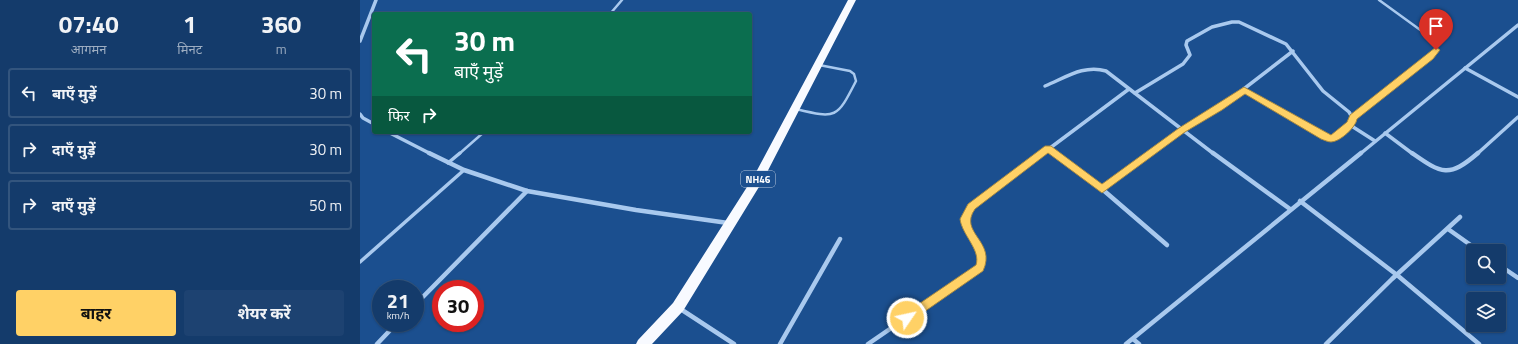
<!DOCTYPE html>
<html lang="hi">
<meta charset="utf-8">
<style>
body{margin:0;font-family:"Titillium Web","Noto Sans Devanagari",sans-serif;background:#1d4271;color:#f1f3f6;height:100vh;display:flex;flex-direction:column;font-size:15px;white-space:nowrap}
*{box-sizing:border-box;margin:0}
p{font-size:13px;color:#9dadc1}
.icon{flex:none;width:22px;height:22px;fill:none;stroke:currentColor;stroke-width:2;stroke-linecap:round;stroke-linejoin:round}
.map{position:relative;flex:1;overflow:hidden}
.side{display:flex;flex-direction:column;background:#143b6b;width:360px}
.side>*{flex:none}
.banner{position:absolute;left:12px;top:12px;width:380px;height:122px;border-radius:4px;box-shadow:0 1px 3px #0004,0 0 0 1px #33557e;background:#0b6e4f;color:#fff;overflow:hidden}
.controls{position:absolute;left:1106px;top:244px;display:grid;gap:8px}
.controls a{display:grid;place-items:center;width:40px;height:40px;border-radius:4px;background:#143b6b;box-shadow:0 1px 3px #0004,0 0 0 1px #33557e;font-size:20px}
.speed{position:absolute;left:12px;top:280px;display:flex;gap:8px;font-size:20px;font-weight:700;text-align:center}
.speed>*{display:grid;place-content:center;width:52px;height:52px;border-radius:50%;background:#143b6b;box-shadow:0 1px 3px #0004,0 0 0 1px #33557e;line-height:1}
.speed small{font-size:10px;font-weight:400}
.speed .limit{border:6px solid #d22;background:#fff;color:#111}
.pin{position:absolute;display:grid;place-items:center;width:34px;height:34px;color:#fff;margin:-41px -17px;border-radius:50% 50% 50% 0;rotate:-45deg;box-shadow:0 0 4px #0007}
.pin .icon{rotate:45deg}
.me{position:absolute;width:44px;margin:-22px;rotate:56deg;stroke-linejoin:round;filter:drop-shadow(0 0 3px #0008)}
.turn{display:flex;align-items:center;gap:14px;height:84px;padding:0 16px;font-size:18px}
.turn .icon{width:52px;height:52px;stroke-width:2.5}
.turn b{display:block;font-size:28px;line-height:34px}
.then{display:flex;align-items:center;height:38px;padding:0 16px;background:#0003;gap:8px;font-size:15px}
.eta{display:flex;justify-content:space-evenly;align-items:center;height:68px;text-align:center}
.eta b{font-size:24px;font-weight:700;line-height:28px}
.button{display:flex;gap:8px;margin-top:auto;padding:8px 16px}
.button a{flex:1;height:46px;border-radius:4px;background:#ffd166;color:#111;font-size:16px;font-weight:700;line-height:46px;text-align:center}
.button a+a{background:#1d4271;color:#f1f3f6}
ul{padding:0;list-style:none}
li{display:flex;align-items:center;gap:12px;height:50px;margin:0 8px 6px;padding:0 8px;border:2px solid #33557e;border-radius:4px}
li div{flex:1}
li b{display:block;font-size:15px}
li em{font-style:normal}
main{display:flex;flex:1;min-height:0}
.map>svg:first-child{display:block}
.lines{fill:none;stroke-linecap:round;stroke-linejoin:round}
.service-far1{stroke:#a9c9ee;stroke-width:2.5}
.service{stroke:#a9c9ee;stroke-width:3.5}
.minor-far1{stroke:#a9c9ee;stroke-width:3.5}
.minor{stroke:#a9c9ee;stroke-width:4.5}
.trunk{fill:#f8faff;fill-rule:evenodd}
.route{fill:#ffd166;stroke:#a68842}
.labels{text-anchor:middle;stroke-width:4;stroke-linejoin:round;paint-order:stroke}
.shield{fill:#1b4f8f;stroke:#bbcadd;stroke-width:1}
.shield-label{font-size:10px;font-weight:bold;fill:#fff}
</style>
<main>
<section class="side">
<div class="eta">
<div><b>07:40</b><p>आगमन</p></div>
<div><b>1</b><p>मिनट</p></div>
<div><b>360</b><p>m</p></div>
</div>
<ul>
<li><svg class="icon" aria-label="left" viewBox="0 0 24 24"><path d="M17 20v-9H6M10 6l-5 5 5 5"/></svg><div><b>बाएँ मुड़ें</b></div><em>30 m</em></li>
<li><svg class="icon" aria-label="right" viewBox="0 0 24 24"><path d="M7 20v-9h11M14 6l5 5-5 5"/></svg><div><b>दाएँ मुड़ें</b></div><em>30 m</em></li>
<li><svg class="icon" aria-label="right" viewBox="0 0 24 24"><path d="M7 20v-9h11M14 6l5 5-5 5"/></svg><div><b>दाएँ मुड़ें</b></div><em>50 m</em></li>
</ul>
<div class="button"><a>बाहर</a><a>शेयर करें</a></div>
</section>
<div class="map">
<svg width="1158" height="344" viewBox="0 0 1158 344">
<rect width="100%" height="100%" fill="#1b4f8f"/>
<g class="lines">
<!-- service-far1 -->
<g class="service-far1">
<path d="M 250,14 L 262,0"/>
<path d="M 436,109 C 477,119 477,118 496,81 L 494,74 L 490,71 L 459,65"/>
<path d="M 992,117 L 1071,57 L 1076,50 L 1075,43 L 1070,37 L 1019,0"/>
<path d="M 99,154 L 124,132"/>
</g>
<!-- service -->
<g class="service">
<path d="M 88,163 L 100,153"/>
<path d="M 0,262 L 104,170"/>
</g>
<!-- minor-far1 -->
<g class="minor-far1">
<path d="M 0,41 L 16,0"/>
<path d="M 1105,68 L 1158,97"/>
<path d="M 685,86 C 705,78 724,64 746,71 L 854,154"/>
<path d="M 775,93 L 823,64 L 830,55 L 826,45 L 827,41 L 852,27 L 872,22 L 879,22 L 926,44 L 963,91 L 989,112 L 992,117 L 992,121 L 971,139 L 964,137 L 884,90"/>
<path d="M 0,114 L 3,118 L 14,124"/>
<path d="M 990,125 L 1015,141"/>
<path d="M 28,132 L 71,154"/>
<path d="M 1025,133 L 1053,154"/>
<path d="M 688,149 L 694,154"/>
<path d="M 682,154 L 769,89"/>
<path d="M 790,154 L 822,130 L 859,108 L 933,51"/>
<path d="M 1000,154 L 1158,25"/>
<path d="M 1117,154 L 1158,117"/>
</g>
<!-- minor -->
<g class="minor">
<path d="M 69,153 L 104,170 L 167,191 L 276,210 L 368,223"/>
<path d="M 693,153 L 742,189 L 807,245"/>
<path d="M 853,153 L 930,209"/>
<path d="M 1052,153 C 1082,174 1089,178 1118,153"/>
<path d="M 742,189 L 791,153"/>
<path d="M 940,201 L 1037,275 L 1119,344"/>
<path d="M 1088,229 L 1119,251"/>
<path d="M 1139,265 L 1158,278"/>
<path d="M 55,305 L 167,191"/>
<path d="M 319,308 L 374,344"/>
<path d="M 773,339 L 779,344"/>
<path d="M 17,344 L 37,323"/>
<path d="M 420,344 L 480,239"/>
<path d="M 508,344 L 620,267 C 626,238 596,236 611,207 L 684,153"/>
<path d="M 766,344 L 1001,153"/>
<path d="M 966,344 L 1032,279 L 1100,217"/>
</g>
<!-- trunk -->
<path class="trunk" d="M 488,0 L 496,0 L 402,182 L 323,311 L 292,344 L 276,344 L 278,340 L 313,303 L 394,176 Z"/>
</g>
<!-- route -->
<path class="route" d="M 1076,47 L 1080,50 L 1073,59 L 997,119 C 996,127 980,142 971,142 C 968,142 964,140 961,139 L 885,94 L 862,110 L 825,132 L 742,193 L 688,153 L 615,209 C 598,233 637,241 623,271 L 551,321 L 547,323 L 544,321 L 542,318 L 544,314 L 616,265 C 621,250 602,235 600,219 L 608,204 L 685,146 L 691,146 L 742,184 L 819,128 L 884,87 L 971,135 L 987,122 L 990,115 Z"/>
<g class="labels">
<!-- shield labels -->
<rect class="shield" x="381" y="171" width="34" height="16" rx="3"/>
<g class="shield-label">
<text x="398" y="183">NH46</text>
</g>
</g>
</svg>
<div class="controls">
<a><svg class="icon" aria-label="search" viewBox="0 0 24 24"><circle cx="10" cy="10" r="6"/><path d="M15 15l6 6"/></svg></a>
<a><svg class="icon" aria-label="layers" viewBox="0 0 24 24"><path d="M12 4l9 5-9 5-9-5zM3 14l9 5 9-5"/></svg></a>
</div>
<div class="speed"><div>21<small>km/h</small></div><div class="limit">30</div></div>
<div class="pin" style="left:1076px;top:50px;background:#d93025"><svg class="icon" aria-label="arrive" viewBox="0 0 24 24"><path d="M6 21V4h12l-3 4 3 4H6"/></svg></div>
<svg class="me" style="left:547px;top:318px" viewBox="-20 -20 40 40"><circle r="17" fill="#ffd166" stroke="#fff" stroke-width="3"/><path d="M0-11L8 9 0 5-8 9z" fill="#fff"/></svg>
<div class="banner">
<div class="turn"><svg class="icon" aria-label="left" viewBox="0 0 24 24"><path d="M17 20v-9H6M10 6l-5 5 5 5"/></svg><div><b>30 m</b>बाएँ मुड़ें</div></div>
<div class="then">फिर<svg class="icon" aria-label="right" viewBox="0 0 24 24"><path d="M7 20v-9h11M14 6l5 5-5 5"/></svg></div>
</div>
</div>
</main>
